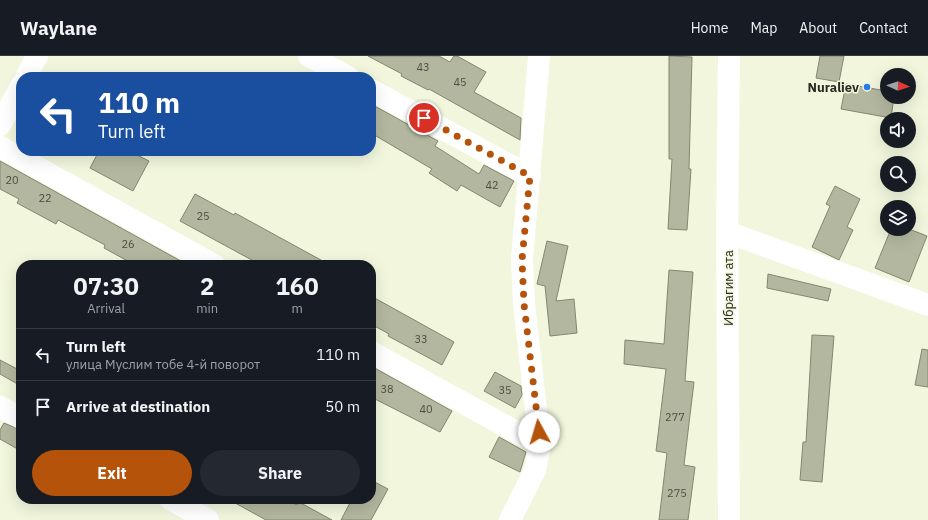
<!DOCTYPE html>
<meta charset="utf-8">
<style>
body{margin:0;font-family:"IBM Plex Sans",sans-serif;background:#242831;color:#f1f3f6;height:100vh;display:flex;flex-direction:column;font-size:15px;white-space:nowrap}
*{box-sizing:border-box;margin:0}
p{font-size:13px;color:#9ea1a6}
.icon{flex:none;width:22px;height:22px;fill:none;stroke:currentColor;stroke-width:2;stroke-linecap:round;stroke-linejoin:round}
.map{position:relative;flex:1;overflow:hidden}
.drawer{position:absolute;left:16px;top:204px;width:360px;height:244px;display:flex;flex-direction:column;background:#171b24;border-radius:16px;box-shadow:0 4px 16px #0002}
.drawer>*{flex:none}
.top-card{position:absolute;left:16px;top:16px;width:360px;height:84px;border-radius:16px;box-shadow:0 4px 16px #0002;background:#1a4fa0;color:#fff;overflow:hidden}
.needle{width:26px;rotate:93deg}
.fabs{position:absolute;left:880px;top:12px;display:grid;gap:8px}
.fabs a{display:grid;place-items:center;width:36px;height:36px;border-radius:50%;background:#171b24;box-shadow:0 4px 16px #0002;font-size:20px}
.pin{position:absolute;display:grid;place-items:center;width:34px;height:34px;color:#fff;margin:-17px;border:2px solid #fff;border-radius:50%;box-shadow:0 1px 4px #0007}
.me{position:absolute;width:44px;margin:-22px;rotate:354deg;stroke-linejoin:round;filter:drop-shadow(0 0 3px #0008)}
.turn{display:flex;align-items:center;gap:14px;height:84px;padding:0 16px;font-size:18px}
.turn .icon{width:52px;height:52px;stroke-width:2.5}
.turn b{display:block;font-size:28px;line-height:34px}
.eta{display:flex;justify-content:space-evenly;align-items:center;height:68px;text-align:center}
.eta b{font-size:24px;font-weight:700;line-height:28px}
.action{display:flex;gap:8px;margin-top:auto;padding:8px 16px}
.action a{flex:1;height:46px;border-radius:24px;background:#b45309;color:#fff;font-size:16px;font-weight:700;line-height:46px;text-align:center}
.action a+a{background:#242831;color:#f1f3f6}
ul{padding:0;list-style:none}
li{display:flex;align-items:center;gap:12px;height:52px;padding:0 16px;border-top:1px solid #363941}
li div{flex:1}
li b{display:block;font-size:15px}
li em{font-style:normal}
header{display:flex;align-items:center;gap:24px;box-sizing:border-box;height:56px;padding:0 20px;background:#171b24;border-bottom:1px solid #363941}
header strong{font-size:19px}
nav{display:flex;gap:22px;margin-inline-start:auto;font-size:14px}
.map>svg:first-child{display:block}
.building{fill:#b3b79f;stroke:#838770}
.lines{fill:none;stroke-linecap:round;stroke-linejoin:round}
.minor{stroke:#fff;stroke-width:22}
.route{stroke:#b45309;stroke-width:7;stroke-dasharray:0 12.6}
.poi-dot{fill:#267be5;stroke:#f1f6dd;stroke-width:1.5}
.labels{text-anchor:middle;stroke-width:3;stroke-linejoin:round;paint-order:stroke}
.number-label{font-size:11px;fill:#4c4e41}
.poi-label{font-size:13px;font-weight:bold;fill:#2a2b22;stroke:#f1f6dd;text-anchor:end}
.street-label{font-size:13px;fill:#2a2b22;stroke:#f1f6dd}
</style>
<header>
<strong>Waylane</strong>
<nav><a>Home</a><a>Map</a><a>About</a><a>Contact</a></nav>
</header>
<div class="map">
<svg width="928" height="464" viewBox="0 0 928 464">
<rect width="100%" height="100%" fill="#f1f6dd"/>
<!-- building -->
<g class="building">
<path d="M 368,0 L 439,0 L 450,6 L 454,0 L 457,0 L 486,16 L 474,36 L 521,62 L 520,84 L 429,33 L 428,34 L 401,20 L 402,18 Z"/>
<path d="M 669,0 L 692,1 L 689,113 L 691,113 L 687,174 L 668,173 L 672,103 L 669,103 Z"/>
<path d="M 820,0 L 844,0 L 839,26 L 816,22 Z"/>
<path d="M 846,28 L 887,35 L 887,41 L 894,41 L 891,62 L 841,53 Z"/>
<path d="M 371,48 L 438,85 L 435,90 L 479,118 L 484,109 L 514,125 L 500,151 L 461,129 L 457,135 L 429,117 L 432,113 L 371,77 Z"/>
<path d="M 99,95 L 129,95 L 149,105 L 133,135 L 90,112 Z"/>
<path d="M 0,105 L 188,209 L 135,209 L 104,192 L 105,189 L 58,164 L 56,168 L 17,147 L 19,143 L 0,133 Z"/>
<path d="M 835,130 L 860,143 L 847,171 L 853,174 L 839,204 L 812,191 L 830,150 L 826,148 Z"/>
<path d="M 195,138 L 234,159 L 235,157 L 330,209 L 261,209 L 180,165 Z"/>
<path d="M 891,173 L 909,173 L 927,180 L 909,226 L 875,212 Z"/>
<path d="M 547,185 L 568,190 L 556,245 L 574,243 L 577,277 L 550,280 L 545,230 L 537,228 Z"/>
<path d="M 669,214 L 693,216 L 685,325 L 694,326 L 684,409 L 695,411 L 688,464 L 659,464 L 667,397 L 656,395 L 666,313 L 624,308 L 625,284 L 664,288 Z"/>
<path d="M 768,218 L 831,233 L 828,245 L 767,232 Z"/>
<path d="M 371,240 L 454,286 L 442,309 L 388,280 L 389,278 L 371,268 Z"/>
<path d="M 812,279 L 834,280 L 822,426 L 800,424 L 803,386 L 806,386 Z"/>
<path d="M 922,293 L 928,294 L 928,331 L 915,329 Z"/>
<path d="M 0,304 L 21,315 L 21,330 L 0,318 Z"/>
<path d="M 371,310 L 452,355 L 440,376 L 371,341 Z"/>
<path d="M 495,316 L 521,330 L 522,339 L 515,352 L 484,335 Z"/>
<path d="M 4,367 L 21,374 L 21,395 L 0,383 L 0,374 Z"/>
<path d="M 499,381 L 526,396 L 520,416 L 489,401 Z"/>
<path d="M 371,424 L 388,433 L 371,464 L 341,464 L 352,443 L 371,443 Z"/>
<path d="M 228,443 L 285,443 L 297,449 L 299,446 L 332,464 L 266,464 Z"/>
</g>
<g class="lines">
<!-- minor -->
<g class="minor">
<path d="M 309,0 L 348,21"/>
<path d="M 729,0 L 727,176 L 729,464"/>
<path d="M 26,21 L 37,0"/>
<path d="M 371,34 L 530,120"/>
<path d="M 0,69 L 21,30"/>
<path d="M 0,91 L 214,209"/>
<path d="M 727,176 L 928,249"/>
<path d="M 371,296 L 540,389"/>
<path d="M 0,351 L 21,362"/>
<path d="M 170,443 L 208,464"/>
<path d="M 510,464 L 535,414 L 540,389 L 524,248 L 522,204 L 539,0"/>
</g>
</g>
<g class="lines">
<!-- route -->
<path class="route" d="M 424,62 L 530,120 L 522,204 L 524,248 L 539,376"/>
</g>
<!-- markers -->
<circle class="poi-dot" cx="867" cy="31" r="4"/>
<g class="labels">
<!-- number labels -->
<g class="number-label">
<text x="423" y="15">43</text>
<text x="460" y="30">45</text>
<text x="12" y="128">20</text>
<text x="492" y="133">42</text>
<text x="45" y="146">22</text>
<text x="203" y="164">25</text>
<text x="128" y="192">26</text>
<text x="421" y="287">33</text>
<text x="387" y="337">38</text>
<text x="505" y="338">35</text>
<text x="426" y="357">40</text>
<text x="675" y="365">277</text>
<text x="677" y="441">275</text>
</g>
<!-- poi labels -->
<g class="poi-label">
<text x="859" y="36">Nuraliev</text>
</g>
<!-- street labels -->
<g class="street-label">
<text transform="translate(728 232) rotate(-90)" y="5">Ибрагим ата</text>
</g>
</g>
</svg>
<div class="fabs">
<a><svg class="needle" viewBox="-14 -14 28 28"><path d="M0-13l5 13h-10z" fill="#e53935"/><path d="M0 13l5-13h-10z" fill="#9ea1a6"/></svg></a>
<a><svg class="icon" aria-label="sound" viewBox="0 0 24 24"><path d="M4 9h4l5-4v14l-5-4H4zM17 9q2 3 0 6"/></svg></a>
<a><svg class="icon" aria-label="search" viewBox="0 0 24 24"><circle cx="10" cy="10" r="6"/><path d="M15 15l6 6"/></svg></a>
<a><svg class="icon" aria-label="layers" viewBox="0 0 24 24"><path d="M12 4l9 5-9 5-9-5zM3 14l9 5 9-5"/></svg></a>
</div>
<div class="pin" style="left:424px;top:62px;background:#d93025"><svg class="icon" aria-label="arrive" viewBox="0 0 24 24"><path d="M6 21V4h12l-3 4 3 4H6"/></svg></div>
<svg class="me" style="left:539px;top:376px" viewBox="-20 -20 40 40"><circle r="19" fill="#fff"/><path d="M0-13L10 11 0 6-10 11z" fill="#b45309"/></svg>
<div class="top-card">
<div class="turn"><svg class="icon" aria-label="left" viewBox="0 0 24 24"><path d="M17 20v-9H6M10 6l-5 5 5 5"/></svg><div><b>110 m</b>Turn left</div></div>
</div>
<section class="drawer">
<div class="eta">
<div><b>07:30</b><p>Arrival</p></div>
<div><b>2</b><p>min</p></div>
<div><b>160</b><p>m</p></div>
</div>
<ul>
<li><svg class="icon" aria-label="left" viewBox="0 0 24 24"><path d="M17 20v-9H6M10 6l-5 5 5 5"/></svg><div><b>Turn left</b><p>улица Муслим тобе 4-й поворот</p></div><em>110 m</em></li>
<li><svg class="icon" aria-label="arrive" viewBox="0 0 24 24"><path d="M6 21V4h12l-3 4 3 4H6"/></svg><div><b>Arrive at destination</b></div><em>50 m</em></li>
</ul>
<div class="action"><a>Exit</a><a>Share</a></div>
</section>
</div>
